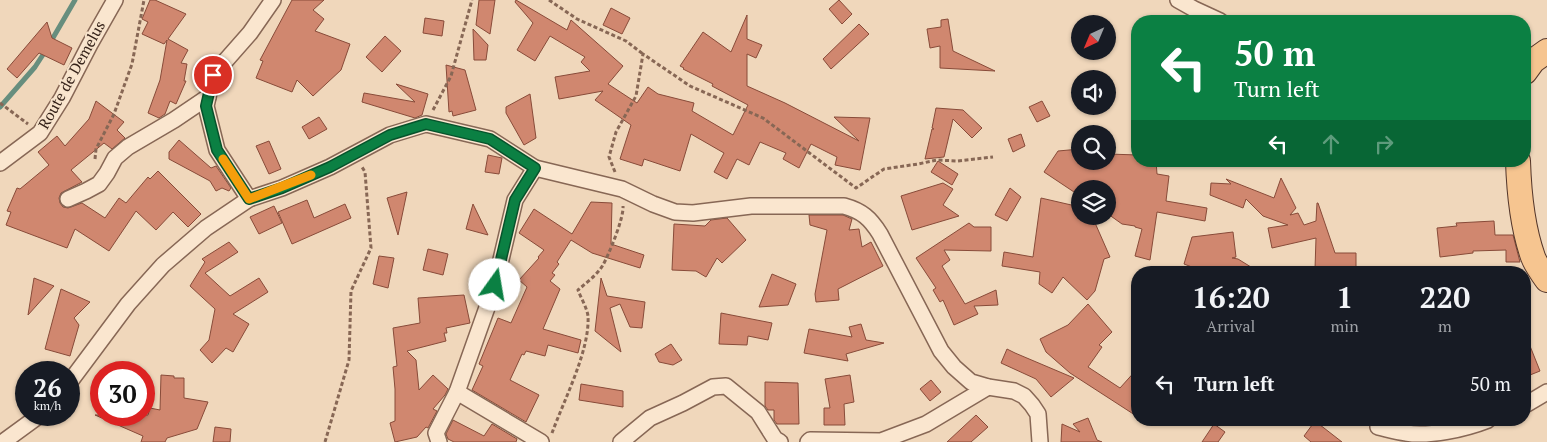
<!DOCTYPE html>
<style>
body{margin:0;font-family:"PT Serif",serif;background:#242831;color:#f1f3f6;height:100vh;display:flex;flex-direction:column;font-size:19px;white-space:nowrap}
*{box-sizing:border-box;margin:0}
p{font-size:16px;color:#9ea1a6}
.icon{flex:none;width:28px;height:28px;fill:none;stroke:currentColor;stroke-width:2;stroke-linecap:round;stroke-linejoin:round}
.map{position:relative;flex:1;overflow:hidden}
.drawer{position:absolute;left:1131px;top:266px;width:400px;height:160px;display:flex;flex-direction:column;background:#171b24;border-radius:20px;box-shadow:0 1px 4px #0004}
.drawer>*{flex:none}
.guide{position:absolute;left:1131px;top:15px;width:400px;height:152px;border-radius:20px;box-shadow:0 1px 4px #0004;background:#0b8043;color:#fff;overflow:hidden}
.needle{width:32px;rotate:224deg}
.fabs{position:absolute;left:1071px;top:15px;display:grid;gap:10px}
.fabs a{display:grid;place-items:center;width:45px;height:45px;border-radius:50%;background:#171b24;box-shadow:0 1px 4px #0004;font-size:25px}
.speed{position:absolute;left:15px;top:361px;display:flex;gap:10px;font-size:25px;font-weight:700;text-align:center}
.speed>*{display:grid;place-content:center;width:65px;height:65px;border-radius:50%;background:#171b24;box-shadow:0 1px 4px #0004;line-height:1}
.speed small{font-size:12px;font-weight:400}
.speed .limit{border:8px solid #d22;background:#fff;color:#111}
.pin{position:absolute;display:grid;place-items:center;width:42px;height:42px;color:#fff;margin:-21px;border:2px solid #fff;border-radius:50%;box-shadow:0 1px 5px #0007}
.me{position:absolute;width:55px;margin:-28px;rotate:13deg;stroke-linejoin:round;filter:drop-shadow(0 0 4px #0008)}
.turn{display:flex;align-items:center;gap:18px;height:105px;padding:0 20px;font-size:22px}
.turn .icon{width:65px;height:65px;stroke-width:2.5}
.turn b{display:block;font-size:35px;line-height:42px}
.lanes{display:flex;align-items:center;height:48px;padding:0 20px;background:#0003;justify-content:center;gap:25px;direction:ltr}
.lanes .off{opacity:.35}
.eta{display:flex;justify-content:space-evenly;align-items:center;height:85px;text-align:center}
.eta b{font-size:30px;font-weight:700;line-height:35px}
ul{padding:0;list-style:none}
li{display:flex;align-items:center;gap:15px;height:65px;padding:0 20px}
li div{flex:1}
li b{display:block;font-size:19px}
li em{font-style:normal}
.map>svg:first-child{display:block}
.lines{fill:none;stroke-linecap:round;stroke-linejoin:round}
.stream{stroke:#678e7e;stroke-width:5}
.building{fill:#d0876f;stroke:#884b39}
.street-casing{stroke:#876755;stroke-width:18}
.primary-casing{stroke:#54362a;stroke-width:26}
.path{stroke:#876755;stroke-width:3;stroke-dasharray:4 2.5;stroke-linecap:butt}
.street{stroke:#fae6cf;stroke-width:15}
.primary{stroke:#f6c590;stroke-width:24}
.route-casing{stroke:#07532c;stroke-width:12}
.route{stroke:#0b8043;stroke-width:9}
.slow{stroke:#f59e0b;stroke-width:9}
.labels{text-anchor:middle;stroke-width:4;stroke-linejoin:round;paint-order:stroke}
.street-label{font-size:15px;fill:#36231a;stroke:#f7e3cb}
</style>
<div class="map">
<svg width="1547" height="442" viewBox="0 0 1547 442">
<rect width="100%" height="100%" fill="#f0d7bb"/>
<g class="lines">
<!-- stream -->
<g class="stream">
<path d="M 50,43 L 75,0"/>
<path d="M 0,107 L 35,67 L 46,50"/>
</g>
</g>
<!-- building -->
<g class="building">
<path d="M 150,0 L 155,0 L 186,14 L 168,39 L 188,50 L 181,63 L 187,64 L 184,81 L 186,81 L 176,104 L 170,101 L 165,114 L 159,118 L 148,113 L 160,80 L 167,40 L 164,44 L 142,34 L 148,22 L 142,19 Z"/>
<path d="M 292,0 L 324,0 L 313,10 L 324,19 L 315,31 L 350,44 L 341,70 L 313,96 L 297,80 L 292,92 L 256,78 L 263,61 L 260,60 Z"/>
<path d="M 479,0 L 495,0 L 490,34 L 476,25 Z"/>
<path d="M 516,0 L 567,30 L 571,20 L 623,66 L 608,84 L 637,103 L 648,87 L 658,94 L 694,103 L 692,111 L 733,135 L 748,105 L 712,86 L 713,84 L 683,69 L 684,68 L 680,66 L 703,32 L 731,52 L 747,15 L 747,39 L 762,45 L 756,58 L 747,54 L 747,86 L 785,103 L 859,141 L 834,117 L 870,118 L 860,170 L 835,165 L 837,157 L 811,144 L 799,168 L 783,159 L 786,153 L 760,142 L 749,165 L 737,159 L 727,179 L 714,172 L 724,153 L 691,134 L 680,171 L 644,159 L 642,166 L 620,159 L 631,125 L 595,100 L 603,91 L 559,99 L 555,77 L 590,71 L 581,62 L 585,57 L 550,36 L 535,61 L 517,50 L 533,23 L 515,2 Z"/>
<path d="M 839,0 L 852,14 L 842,24 L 829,9 Z"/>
<path d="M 611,8 L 630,18 L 622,34 L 603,25 Z"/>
<path d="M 425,18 L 444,21 L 442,36 L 423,33 Z"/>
<path d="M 948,19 L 953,51 L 995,71 L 940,68 L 940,46 L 930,48 L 927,29 L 941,27 L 941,20 Z"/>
<path d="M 47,22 L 52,38 L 72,48 L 64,65 L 39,53 L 17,78 L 7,69 Z"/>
<path d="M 859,24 L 869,34 L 831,69 L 823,59 Z"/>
<path d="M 473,29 L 488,45 L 486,60 L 474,60 Z"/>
<path d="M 385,36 L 401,51 L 382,72 L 366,57 Z"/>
<path d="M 446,65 L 465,70 L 476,110 L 453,116 L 452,111 L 449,112 Z"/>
<path d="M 396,84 L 428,94 L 422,115 L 415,118 L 362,102 L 364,93 L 415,102 Z"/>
<path d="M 530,94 L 536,138 L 524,145 L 506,113 L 506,107 Z"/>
<path d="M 96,101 L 124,122 L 117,130 L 125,138 L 112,149 L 104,143 L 71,170 L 82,182 L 61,193 L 59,198 L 60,203 L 63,207 L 68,208 L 82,203 L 105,218 L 119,198 L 126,203 L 148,177 L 150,179 L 158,171 L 201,214 L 188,227 L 173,212 L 156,230 L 136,211 L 109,251 L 75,229 L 67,248 L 6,225 L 11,212 L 7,211 L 17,188 L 20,189 L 49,165 L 38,152 L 57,136 L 65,146 L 89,119 Z"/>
<path d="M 1042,101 L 1050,116 L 1037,122 L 1029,107 Z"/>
<path d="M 936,108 L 963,110 L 982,128 L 972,138 L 953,119 L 944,157 L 925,159 L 932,129 L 934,129 L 932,128 Z"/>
<path d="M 319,117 L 327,129 L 309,139 L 302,127 Z"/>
<path d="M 1021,134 L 1025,146 L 1013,152 L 1008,139 Z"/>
<path d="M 179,140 L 211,168 L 216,166 L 231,188 L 229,191 L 222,188 L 216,191 L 210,181 L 169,159 L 169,152 Z"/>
<path d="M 269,141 L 281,169 L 269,174 L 256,146 Z"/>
<path d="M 1080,149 L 1080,161 L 1108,161 L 1108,154 L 1138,155 L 1138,161 L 1156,161 L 1157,174 L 1169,176 L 1166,201 L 1207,208 L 1205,221 L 1157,212 L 1150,260 L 1135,256 L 1142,229 L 1135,227 L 1135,226 L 1122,224 L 1108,214 L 1108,188 L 1080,188 L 1080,196 L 1044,172 L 1058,151 Z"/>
<path d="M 488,155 L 502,158 L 499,174 L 485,172 Z"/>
<path d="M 938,161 L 958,174 L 952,185 L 931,172 Z"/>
<path d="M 1281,178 L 1296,208 L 1290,215 L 1298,213 L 1304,225 L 1316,221 L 1317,203 L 1318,203 L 1335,253 L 1356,253 L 1356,271 L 1315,269 L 1316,238 L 1272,248 L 1268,228 L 1288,225 L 1263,216 L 1246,199 L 1243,208 L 1210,195 L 1211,183 L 1231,184 L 1226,179 L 1274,198 Z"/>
<path d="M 943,183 L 953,189 L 943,205 L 959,216 L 912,230 L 901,196 Z"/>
<path d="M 1010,188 L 1021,197 L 1007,221 L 995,215 Z"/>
<path d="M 407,192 L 398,235 L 387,198 Z"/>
<path d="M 1041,198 L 1080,207 L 1080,216 L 1092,216 L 1110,257 L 1104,259 L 1095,291 L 1087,300 L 1063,277 L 1052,293 L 1039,284 L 1040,272 L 1002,266 L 1004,252 L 1033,257 Z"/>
<path d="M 307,200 L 314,218 L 345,204 L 351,218 L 292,244 L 278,212 Z"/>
<path d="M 591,202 L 612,203 L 611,244 L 644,255 L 640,268 L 592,253 L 571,240 L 557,262 L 559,264 L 552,273 L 555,275 L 550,281 L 560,289 L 543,329 L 581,340 L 578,353 L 548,345 L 545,356 L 526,351 L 524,355 L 522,354 L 510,380 L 539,395 L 526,422 L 472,390 L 483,366 L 479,364 L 498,318 L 511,323 L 527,287 L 519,280 L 539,258 L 538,257 L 544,250 L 519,233 L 534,209 L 572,234 Z"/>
<path d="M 473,204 L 488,235 L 466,229 Z"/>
<path d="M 274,206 L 282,223 L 259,234 L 250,217 Z"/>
<path d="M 809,215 L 843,215 L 852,219 L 849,230 L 859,229 L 862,247 L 871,242 L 883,266 L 838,289 L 839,300 L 816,302 L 815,294 L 827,230 L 810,225 Z"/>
<path d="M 727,218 L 746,240 L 722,263 L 717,258 L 706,277 L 696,271 L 672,270 L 674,224 L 705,226 L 711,220 Z"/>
<path d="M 1494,221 L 1495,235 L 1513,235 L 1520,262 L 1506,262 L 1506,250 L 1473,251 L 1473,253 L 1440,257 L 1437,228 L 1457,226 L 1456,223 Z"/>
<path d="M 969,223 L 974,227 L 991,227 L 991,251 L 944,250 L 950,260 L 942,266 L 965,304 L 996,290 L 998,305 L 974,306 L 978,314 L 954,325 L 943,300 L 940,302 L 933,290 L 936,288 L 916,258 Z"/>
<path d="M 1233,232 L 1236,257 L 1232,258 L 1238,259 L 1259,272 L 1205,272 L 1184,264 L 1192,237 Z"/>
<path d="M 229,242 L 238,252 L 205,273 L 230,296 L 259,278 L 268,292 L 233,314 L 249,324 L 233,352 L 226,348 L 212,363 L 200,350 L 209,340 L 215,309 L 190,286 L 205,262 L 202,259 Z"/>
<path d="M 428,249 L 448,254 L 443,275 L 423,270 Z"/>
<path d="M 379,256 L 394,258 L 388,288 L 373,284 Z"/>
<path d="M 772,274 L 796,284 L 788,305 L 759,307 Z"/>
<path d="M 34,278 L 54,286 L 28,315 Z"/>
<path d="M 601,278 L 607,296 L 645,302 L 642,328 L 630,327 L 620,304 L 610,308 L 621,352 L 595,331 Z"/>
<path d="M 61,289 L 90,302 L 74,318 L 79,325 L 70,356 L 45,349 Z"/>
<path d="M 464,295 L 470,323 L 446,328 L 447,333 L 444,333 L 446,341 L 407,351 L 416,360 L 419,390 L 433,375 L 448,389 L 445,395 L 433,409 L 437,411 L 428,428 L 426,427 L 417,437 L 395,442 L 390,423 L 395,421 L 395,389 L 393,367 L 397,366 L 393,328 L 420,323 L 418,298 Z"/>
<path d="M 1088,304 L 1112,332 L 1099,345 L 1102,347 L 1088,367 L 1120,388 L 1138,368 L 1138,417 L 1070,373 L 1046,352 L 1040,339 L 1068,325 Z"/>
<path d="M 721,313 L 772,323 L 768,340 L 748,336 L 747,345 L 719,344 Z"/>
<path d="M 861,324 L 866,340 L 884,343 L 846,354 L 848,361 L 804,353 L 809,329 L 852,337 L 849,327 Z"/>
<path d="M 1525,336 L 1526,336 L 1540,371 L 1525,377 Z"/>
<path d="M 671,344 L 682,360 L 673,365 L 659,362 L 655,354 Z"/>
<path d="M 1007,349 L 1015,353 L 1074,378 L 1051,397 L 1036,379 L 1001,363 Z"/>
<path d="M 161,375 L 174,376 L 174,378 L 184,378 L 184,398 L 208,402 L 197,429 L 167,438 L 165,442 L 141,442 L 143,436 L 95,415 L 148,415 L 150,408 L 160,410 Z"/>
<path d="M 850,375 L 854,402 L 844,404 L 845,425 L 824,425 L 824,408 L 830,408 L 825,379 Z"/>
<path d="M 931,380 L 941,392 L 930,401 L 920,389 Z"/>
<path d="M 765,382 L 798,383 L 799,424 L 777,424 L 774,420 L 774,410 L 768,410 L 765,406 Z"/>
<path d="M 581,384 L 623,391 L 623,407 L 579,400 Z"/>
<path d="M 976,415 L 988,427 L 971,442 L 947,442 Z"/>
<path d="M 1088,418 L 1097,440 L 1102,442 L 1061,442 L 1062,424 L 1080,432 L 1073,424 Z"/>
<path d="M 453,420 L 484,436 L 492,424 L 517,439 L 516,442 L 454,442 L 448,439 L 446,434 Z"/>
<path d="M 1315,421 L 1342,442 L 1311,442 L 1304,436 Z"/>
<path d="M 1214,424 L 1225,432 L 1218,442 L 1202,442 Z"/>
<path d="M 215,427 L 231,429 L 230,442 L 213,442 Z"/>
</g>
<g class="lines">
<!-- street casing -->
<g class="street-casing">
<g id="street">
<path d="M 1178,0 L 1194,9 L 1220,21"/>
<path d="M 0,163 L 40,133 L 62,98 L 90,44 L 115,0"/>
<path d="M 535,168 L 515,200 L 495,285 L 457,392 L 541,442"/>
<path d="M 68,199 L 86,191 L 99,184 L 107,173 L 115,158 L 128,147 L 174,120 L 208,97"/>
<path d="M 249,199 L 217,150 L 206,106 L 213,75 L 250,33 L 273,0"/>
<path d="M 69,383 L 128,304 L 163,265 L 206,228 L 249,199 L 282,188 L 330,167 L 390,135 L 426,124 L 490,139 L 535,168 L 622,189 L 653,204 L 675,212 L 693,213 L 751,206 L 844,206 C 862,211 870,218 880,234 L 941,351 L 954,367 L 971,382 L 988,387 L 1014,391 L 1024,396 L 1032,405 L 1038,414 L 1040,442"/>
<path d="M 1525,405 L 1547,392"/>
<path d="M 1378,427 C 1387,429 1396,432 1406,433 C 1429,437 1465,429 1488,420"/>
<path d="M 3,442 L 40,415"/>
<path d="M 439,442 L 436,433 L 457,392"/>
<path d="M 621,442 L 650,418 L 683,403 L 713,387 L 726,386 L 758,412 L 775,439 L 780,442"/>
<path d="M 808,442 L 810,440 L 881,441 L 926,424 L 988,387"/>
</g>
</g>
<!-- primary casing -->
<g class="primary-casing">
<g id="primary">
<path d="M 1525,72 L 1533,61 L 1547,51"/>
<path d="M 1518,161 C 1519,193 1522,226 1533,257 C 1536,265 1542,273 1547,280"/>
</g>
</g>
<!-- path -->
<g class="path">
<path d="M 549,0 L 577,19 L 626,41 L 643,54"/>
<path d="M 0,103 L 28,124"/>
<path d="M 433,110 L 451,76 L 472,0"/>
<path d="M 95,159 L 96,149 L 114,114 L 132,64 L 144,0"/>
<path d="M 615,172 L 609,157 L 616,132 L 636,96 L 643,54 L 690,86 L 763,118 L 856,188 L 884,169 L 918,164 L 937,160 L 958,161 L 993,157"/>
<path d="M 552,433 C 564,400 590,350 588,316 C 587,308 581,298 578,290 C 586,283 597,275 603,265 C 609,254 624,218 623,206"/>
<path d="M 325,442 L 349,360 L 351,291 L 371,248 L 365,172 L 362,167"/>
</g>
<!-- street -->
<use href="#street" class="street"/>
<!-- primary -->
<use href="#primary" class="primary"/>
</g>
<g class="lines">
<!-- route casing -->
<g class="route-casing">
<path id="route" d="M 213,75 L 206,106 L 217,150 L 249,199 L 282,188 L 330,167 L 390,135 L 426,124 L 490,139 L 535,168 L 515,200 L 495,285"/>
</g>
<!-- route -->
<use href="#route" class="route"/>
<!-- slow -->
<path class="slow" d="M 223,159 L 249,199 L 311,175"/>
</g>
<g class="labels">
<!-- street labels -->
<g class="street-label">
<text transform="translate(72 75) rotate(-61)" y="5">Route de Demelus</text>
</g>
</g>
</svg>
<div class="fabs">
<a><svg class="needle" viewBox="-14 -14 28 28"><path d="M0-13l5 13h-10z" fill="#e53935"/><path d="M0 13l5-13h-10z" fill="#9ea1a6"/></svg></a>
<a><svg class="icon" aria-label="sound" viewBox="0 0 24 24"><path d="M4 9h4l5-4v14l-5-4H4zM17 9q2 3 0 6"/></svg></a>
<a><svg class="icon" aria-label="search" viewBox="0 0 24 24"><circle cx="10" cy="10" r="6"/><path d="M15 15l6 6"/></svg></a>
<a><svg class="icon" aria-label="layers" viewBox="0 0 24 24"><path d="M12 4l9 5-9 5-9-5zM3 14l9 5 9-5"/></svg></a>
</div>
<div class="speed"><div>26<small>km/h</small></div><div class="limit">30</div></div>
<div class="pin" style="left:213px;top:75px;background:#d93025"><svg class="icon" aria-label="arrive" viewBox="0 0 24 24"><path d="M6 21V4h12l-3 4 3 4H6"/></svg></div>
<svg class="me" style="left:495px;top:285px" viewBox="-20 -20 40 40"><circle r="19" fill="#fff"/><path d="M0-13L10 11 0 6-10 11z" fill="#0b8043"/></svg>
<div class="guide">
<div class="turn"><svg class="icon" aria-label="left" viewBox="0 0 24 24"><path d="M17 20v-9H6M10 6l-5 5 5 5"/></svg><div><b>50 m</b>Turn left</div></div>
<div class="lanes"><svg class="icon" aria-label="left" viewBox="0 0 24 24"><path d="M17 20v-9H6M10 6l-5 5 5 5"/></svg><svg class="icon off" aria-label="ahead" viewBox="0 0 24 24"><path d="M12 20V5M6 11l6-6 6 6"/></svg><svg class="icon off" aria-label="right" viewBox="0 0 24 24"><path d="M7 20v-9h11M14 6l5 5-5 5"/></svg></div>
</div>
<section class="drawer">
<div class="eta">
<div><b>16:20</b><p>Arrival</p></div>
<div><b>1</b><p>min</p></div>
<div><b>220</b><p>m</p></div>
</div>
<ul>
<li><svg class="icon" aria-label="left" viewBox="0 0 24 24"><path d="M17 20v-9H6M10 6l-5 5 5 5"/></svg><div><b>Turn left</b></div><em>50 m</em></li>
</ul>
</section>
</div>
